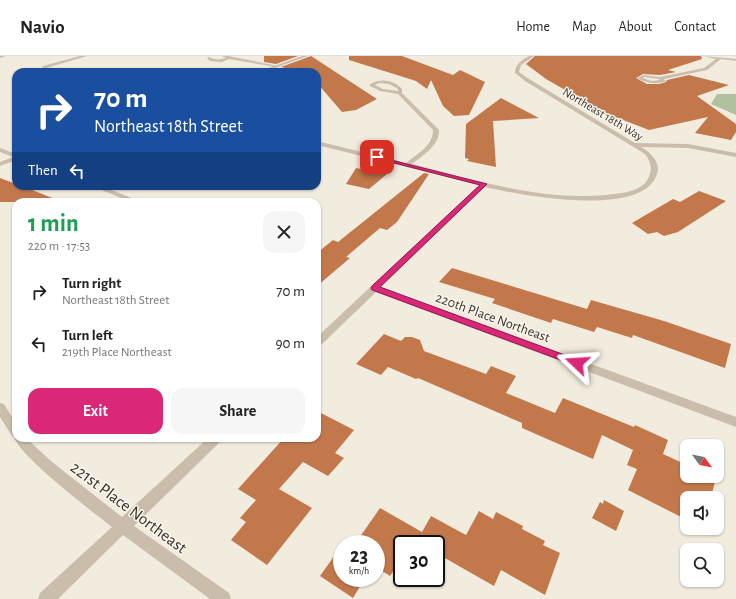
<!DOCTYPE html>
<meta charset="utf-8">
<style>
body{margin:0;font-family:"Alegreya Sans",sans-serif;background:#f6f6f6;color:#222;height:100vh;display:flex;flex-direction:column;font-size:15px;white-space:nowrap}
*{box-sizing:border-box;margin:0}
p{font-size:13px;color:#767676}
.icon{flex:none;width:22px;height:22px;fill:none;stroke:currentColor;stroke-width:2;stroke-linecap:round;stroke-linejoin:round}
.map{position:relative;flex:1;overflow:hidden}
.panel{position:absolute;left:12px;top:142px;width:309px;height:244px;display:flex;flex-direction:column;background:#fff;border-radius:12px;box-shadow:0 1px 3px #0004}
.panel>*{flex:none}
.banner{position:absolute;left:12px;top:12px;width:309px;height:122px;border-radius:12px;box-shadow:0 1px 3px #0004;background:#1a4fa0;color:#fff;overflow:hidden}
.needle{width:26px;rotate:122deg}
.controls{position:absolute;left:680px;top:383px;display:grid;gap:8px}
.controls a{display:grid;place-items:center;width:44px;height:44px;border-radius:8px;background:#fff;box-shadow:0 1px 3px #0004;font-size:20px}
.speed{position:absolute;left:333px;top:479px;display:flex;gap:8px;font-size:20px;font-weight:700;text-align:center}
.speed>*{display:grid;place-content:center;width:52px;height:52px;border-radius:50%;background:#fff;box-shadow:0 1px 3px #0004;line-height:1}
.speed small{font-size:10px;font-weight:400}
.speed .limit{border:2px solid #111;border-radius:6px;background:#fff;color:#111}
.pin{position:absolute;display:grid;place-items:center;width:34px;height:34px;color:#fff;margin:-17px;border-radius:8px;box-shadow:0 2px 6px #0006}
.me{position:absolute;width:44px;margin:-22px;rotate:290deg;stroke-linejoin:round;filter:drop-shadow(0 0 3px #0008)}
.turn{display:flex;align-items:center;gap:14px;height:84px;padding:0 16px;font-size:18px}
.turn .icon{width:52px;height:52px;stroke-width:2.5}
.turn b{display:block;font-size:28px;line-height:34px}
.then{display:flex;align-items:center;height:38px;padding:0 16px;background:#0003;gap:8px;font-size:15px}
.round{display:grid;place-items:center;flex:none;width:42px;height:42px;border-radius:12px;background:#f6f6f6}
.head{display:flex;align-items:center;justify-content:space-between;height:68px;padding:0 16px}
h1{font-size:24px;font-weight:700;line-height:30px;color:#1e9e55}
.action{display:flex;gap:8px;margin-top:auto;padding:8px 16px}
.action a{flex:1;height:46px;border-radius:12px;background:#db2777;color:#fff;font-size:16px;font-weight:700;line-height:46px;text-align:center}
.action a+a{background:#f6f6f6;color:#222}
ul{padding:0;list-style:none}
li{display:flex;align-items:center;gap:12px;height:52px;padding:0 16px}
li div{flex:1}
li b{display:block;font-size:15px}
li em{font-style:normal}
header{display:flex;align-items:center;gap:24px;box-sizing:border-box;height:56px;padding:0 20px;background:#fff;border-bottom:1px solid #e0e0e0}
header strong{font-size:19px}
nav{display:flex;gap:22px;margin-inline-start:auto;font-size:14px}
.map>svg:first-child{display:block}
.green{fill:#b1c19f}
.building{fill:#c3784c}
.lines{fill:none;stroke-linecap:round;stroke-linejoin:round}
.service{fill:#cabdab;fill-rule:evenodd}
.minor{fill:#cabdab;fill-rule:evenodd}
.tertiary{fill:#cabdab;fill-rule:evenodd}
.route{fill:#db2777;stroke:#8e194d}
.labels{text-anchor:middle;stroke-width:3;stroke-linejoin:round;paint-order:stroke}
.far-street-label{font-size:12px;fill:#38302a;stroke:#faf5eb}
.street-label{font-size:14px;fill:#38302a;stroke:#faf5eb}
.near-street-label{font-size:17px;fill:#38302a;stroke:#faf5eb}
</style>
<header>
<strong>Navio</strong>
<nav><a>Home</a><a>Map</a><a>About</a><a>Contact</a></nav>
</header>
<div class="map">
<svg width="736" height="543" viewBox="0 0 736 543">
<rect width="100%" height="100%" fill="#f2ecdf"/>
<!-- green -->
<path class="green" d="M 717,38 L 736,38 L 736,59 L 711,48 Z"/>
<!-- building -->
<g class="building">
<path d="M 264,0 L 298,0 L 276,8 L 264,6 Z"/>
<path d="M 311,0 L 377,43 L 356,54 L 342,56 L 317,27 L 317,16 L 302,16 L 281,11 Z"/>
<path d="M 349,0 L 402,0 L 453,19 L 460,14 L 485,26 L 469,59 L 454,60 L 443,50 L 431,24 L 427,33 L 416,25 L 349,4 Z"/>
<path d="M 535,0 L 701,0 L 702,3 L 668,14 L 676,16 L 660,19 L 643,18 L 636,22 L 647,28 L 659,28 L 666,26 L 667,24 L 689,19 L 729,29 L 697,40 L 736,68 L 736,76 L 731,84 L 695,77 L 708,61 L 649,74 L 605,57 L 546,23 L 526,8 Z"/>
<path d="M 501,42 L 539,62 L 493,65 L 496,111 L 467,105 L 469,103 L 465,102 L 466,68 Z"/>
<path d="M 356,112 L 387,118 L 369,133 L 346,128 Z"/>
<path d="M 424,117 L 429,118 L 397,166 L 387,174 L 380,172 L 346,201 L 350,202 L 317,230 L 317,197 L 333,184 L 338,186 Z"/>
<path d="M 0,122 L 16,128 L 16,130 L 22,130 L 60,145 L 60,146 L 0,146 Z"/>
<path d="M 699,135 L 726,145 L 678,176 L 664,180 L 657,176 L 648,178 L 632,167 L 673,143 L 680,146 Z"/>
<path d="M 452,212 L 587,253 L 591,244 L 664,265 L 731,288 L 725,312 L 633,279 L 632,282 L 597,271 L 594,276 L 553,263 L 551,267 L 492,247 L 495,243 L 439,226 Z"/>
<path d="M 384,278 L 401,285 L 405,281 L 412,281 L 420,284 L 424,295 L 486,318 L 491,310 L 516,320 L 506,337 L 555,357 L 563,342 L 634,371 L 635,369 L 668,384 L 663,398 L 687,409 L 687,420 L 704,420 L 715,425 L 711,442 L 687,442 L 687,464 L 628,434 L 637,413 L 627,409 L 633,394 L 602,379 L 593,403 L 522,372 L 522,367 L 418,322 L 416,323 L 388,311 L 381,319 L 356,308 Z"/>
<path d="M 317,355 L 354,374 L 335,397 L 344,402 L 328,420 L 303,406 L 279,433 L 312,452 L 267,509 L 231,484 L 246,466 L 240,462 L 256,444 L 238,433 L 284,382 L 317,382 Z"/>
<path d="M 604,444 L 624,455 L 616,475 L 592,462 L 600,446 L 603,448 Z"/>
<path d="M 380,452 L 422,476 L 431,460 L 466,479 L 479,455 L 493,463 L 496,456 L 523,470 L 522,473 L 545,485 L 543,489 L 560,497 L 545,539 L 501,514 L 494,530 L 436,497 L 436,488 L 402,488 L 402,515 L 396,511 L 390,520 L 376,511 L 376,488 L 355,488 Z"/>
<path d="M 342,489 L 342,522 L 365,522 L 353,542 L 320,520 Z"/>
</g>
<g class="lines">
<!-- service -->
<g class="service">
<path d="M 0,0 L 6,0 L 0,2 Z"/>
<path d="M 80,0 L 87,0 L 46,12 L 45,16 L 41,16 L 43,10 Z"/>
</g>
<!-- minor -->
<g class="minor">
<path d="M 222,0 L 228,0 L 278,10 L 276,11 L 229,3 L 222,6 L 210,5 L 207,2 L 209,1 C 214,4 220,4 226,2 Z"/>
<path d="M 529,0 L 534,0 L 521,9 L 519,16 L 529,23 L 635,87 L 688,88 L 736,97 L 736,101 L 688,92 L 641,91 C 650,96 661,106 657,118 C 643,163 519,139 485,131 L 381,231 L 736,361 L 736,371 L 376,236 L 321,289 L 317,290 L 317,281 L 479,129 L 317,89 L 317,85 L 406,107 C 417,98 433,90 433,74 L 398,38 L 380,35 L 370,30 L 370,28 C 381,22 394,24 402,33 L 402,37 L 439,74 C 439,90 423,99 412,108 C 476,124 539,145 606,139 C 620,137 636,137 646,126 C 653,116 652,107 645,98 L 525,25 L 515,17 C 515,8 522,4 529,0 ZM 379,27 L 389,28 L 398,33 L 398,35 L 383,33 L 375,29 Z"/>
<path d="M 702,0 L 736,3 L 736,5 L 721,3 L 707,14 L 664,23 L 666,25 C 657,29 645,27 637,22 L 644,19 L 660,21 L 704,12 L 716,3 ZM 644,21 L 659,23 L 660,24 L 651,25 L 643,22 Z"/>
<path d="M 0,92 L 16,98 L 16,102 L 0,96 Z"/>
<path d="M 92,130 L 101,130 L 142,146 L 131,146 Z"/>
<path d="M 163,144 L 179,144 L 183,146 L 162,146 Z"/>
<path d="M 0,347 L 4,348 L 16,367 L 16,382 L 26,382 L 52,406 L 122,461 L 208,382 L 222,382 L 220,386 L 134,470 L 229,537 L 231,543 L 210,543 L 123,479 L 58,543 L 38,543 L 40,537 L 112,471 C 93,456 19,400 14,381 L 12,380 L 0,361 Z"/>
</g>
<!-- tertiary -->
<g class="tertiary">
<path d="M 302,0 L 308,0 L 264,16 L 258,16 Z"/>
<path d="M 16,100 L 16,104 L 0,110 L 0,106 Z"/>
</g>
</g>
<!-- route -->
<path class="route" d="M 375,100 L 487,128 L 380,231 L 581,305 L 582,307 L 581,309 L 574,309 L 372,234 L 371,232 L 372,230 L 480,129 L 375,102 Z"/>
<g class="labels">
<!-- far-street labels -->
<g class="far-street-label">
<text transform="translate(603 58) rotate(31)" y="4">Northeast 18th Way</text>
</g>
<!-- street labels -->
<g class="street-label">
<text transform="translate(493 261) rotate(20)" y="5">220th Place Northeast</text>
</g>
<!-- near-street labels -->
<g class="near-street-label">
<text transform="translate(129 451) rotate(37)" y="6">221st Place Northeast</text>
</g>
</g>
</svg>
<div class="controls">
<a><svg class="needle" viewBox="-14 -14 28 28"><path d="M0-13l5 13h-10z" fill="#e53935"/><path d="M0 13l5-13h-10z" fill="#767676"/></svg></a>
<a><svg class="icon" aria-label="sound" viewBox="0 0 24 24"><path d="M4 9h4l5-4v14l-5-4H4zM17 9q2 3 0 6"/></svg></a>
<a><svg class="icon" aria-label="search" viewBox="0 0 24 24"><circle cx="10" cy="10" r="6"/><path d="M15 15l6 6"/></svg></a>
</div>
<div class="speed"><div>23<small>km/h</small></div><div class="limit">30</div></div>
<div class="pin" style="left:377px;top:101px;background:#d93025"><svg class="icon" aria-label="arrive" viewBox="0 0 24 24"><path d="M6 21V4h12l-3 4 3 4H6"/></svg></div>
<svg class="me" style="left:577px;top:307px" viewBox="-20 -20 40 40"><path d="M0-17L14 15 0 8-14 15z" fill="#db2777" stroke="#fff" stroke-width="4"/></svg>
<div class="banner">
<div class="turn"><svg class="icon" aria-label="right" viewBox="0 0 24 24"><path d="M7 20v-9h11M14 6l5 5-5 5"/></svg><div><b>70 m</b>Northeast 18th Street</div></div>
<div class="then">Then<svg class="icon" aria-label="left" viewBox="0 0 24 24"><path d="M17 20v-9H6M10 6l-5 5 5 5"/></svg></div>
</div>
<section class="panel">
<div class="head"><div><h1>1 min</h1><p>220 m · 17:53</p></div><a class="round"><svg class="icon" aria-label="close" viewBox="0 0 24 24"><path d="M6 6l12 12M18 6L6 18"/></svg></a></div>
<ul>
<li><svg class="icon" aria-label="right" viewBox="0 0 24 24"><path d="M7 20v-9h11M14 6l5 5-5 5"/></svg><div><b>Turn right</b><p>Northeast 18th Street</p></div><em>70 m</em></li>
<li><svg class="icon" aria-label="left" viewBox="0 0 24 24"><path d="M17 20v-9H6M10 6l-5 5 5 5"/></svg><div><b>Turn left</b><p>219th Place Northeast</p></div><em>90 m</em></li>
</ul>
<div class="action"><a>Exit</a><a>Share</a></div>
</section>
</div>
